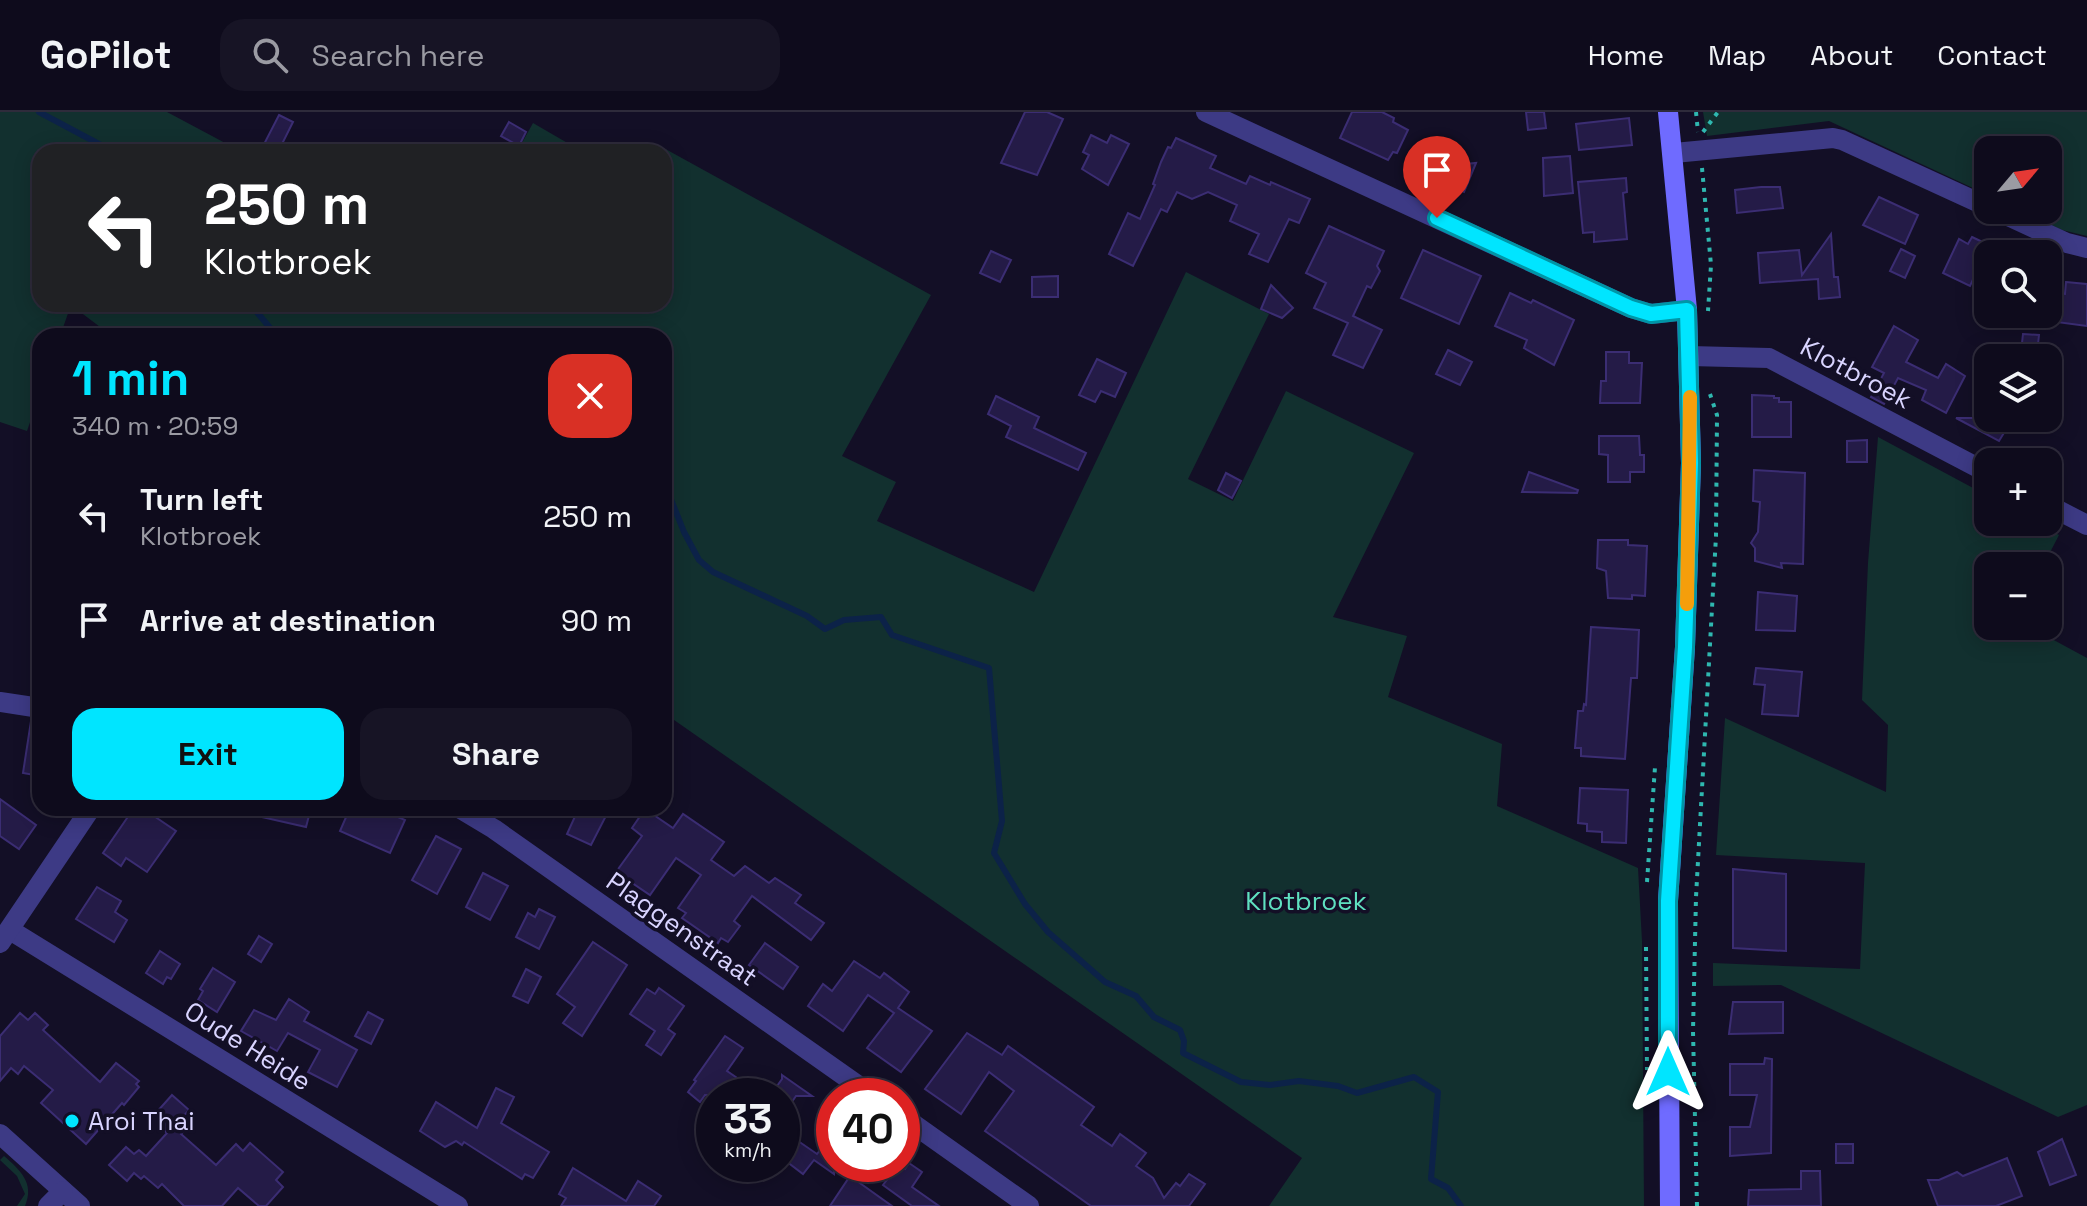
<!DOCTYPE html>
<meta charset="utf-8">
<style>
body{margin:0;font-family:"Space Grotesk",sans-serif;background:#171425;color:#f1f3f6;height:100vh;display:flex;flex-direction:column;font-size:30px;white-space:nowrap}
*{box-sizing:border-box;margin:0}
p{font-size:26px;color:#9b9ba3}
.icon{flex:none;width:44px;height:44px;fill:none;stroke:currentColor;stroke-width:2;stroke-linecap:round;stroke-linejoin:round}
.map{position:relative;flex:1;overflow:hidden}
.panel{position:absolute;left:32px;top:216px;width:640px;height:488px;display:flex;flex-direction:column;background:#0e0b1c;border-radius:24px;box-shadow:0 4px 20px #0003,0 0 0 2px #2e2b3b}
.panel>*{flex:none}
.banner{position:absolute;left:32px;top:32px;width:640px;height:168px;border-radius:24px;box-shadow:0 4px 20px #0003,0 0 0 2px #2e2b3b;background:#202124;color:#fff;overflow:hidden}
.needle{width:52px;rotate:61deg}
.buttons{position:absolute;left:1974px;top:24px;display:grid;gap:16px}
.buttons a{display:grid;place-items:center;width:88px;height:88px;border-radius:16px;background:#0e0b1c;box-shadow:0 4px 20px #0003,0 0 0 2px #2e2b3b;font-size:40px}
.speed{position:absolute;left:696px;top:966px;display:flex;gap:16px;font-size:40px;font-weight:700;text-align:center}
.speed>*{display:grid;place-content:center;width:104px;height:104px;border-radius:50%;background:#0e0b1c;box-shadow:0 4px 20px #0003,0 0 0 2px #2e2b3b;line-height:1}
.speed small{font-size:20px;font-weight:400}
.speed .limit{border:12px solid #d22;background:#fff;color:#111}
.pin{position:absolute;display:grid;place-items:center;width:68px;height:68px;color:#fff;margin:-82px -34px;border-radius:50% 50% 50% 0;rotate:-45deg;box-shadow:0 0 8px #0007}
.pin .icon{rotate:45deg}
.me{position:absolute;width:88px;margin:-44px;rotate:0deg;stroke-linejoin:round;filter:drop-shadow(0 0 6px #0008)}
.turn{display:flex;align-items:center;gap:28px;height:168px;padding:0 40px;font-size:36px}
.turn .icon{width:104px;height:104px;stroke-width:2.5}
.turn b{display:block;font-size:56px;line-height:68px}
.round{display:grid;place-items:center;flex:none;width:84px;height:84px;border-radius:24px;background:#171425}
.overview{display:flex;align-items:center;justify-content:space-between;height:136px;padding:0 40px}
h1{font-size:48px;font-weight:700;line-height:60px;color:#00e5ff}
.primary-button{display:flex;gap:16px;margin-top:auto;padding:16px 40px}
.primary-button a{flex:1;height:92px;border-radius:24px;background:#00e5ff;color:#111;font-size:32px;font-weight:700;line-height:92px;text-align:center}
.primary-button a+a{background:#171425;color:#f1f3f6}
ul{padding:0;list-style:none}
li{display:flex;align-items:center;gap:24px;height:104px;padding:0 40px}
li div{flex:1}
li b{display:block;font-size:30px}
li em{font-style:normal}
header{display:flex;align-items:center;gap:48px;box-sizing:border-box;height:112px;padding:0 40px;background:#0e0b1c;border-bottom:2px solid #2e2b3b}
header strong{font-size:38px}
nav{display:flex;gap:44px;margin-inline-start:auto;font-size:28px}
.search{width:560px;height:72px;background:#171425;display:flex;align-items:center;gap:20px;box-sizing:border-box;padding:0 28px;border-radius:24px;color:#9b9ba3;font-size:30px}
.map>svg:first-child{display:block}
.green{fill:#12302f}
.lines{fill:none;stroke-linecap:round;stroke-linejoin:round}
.stream{stroke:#0c2248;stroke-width:6}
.building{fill:#241b47;stroke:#3b2d73;stroke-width:2}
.path{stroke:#2fb8b0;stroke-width:4;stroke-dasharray:4 6;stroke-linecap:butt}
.street{stroke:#3d3a85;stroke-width:20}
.secondary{stroke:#6f6bff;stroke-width:20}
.route-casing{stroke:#0095a6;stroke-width:20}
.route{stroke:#00e5ff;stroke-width:14}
.slow{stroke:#f59e0b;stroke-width:14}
.poi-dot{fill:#00e5ff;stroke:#130f26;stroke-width:3}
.labels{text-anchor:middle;stroke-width:7;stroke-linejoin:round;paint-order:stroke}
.street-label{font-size:26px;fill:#d9d4ff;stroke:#130f26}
.park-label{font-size:26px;fill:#5fe0c0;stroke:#130f26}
.poi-label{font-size:26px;fill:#d9d4ff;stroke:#130f26;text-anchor:start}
</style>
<header>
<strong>GoPilot</strong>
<div class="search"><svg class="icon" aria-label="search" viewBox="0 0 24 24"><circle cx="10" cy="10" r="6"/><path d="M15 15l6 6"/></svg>Search here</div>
<nav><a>Home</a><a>Map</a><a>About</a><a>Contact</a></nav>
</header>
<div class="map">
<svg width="2087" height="1094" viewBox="0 0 2087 1094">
<rect width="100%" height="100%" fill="#130f26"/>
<!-- green -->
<g class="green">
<path d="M 0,0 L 167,0 L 242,40 L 40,40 L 40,192 L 664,192 L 664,40 L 657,40 L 660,34 L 931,183 L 842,344 L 896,370 L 877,409 L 1034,480 L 1186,160 L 1269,202 L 1188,367 L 1233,389 L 1286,279 L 1414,341 L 1333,505 L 1407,524 L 1388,585 L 1502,632 L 1497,694 L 1638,756 L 1642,829 L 1644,1094 L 1269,1094 L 1302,1046 L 664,601 L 664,224 L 112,224 L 71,193 L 60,224 L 40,224 L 40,281 L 27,319 L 0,310 Z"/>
<path d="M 1703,0 L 2087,0 L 2087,124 L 2062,118 L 2019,98 L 2048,98 L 2048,38 L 1988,38 L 1988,83 L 1829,9 L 1707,24 Z"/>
<path d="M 533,11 L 583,40 L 517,40 Z"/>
<path d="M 1878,325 L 1988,384 L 1988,410 L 2036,410 L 2059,423 L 2043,454 L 1988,454 L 1988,514 L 2028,514 L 2087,546 L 2087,993 L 2058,1005 L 1781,873 L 1713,874 L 1713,851 L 1860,857 L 1865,751 L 1716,743 L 1725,606 L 1886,680 L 1888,613 L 1862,588 L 1868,451 Z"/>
<path d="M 4,1044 C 20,1058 35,1071 25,1094 L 17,1094 L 25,1082 L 17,1064 L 0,1048 Z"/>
</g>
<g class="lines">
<!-- stream -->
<g class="stream">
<path d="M 39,0 L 114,40"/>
<path d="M 250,192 L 277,224"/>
<path d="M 664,370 L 684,420 L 699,448 L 713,460 L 807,504 L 825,517 L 844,508 L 881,505 L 892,523 L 989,556 L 1002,709 L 994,741 L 1025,792 L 1048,820 L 1105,870 L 1136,884 L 1154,905 L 1180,918 L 1184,929 L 1183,941 L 1241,970 L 1270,973 L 1299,969 L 1338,974 L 1357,981 L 1414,965 L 1438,980 L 1431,1067 L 1448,1076 L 1461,1094"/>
</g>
</g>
<!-- building -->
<g class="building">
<path d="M 1025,0 L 1047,0 L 1063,7 L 1037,63 L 1001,51 Z"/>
<path d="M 1352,0 L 1382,0 L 1394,6 L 1393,10 L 1408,18 L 1397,41 L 1393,40 L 1388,48 L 1340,26 Z"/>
<path d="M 1526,0 L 1544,0 L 1546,16 L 1528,18 Z"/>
<path d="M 279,3 L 293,10 L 278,40 L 260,40 Z"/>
<path d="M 1629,6 L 1632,33 L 1579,38 L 1576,12 Z"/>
<path d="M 509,10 L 526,20 L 519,34 L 501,24 Z"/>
<path d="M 1091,23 L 1107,31 L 1111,23 L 1129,32 L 1108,73 L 1082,57 L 1089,43 L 1083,40 Z"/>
<path d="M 1176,26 L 1216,44 L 1210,56 L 1246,72 L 1250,64 L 1270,73 L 1271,70 L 1310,87 L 1299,111 L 1289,107 L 1268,150 L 1249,142 L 1259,122 L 1230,109 L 1237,93 L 1208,80 L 1192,87 L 1177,80 L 1167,100 L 1161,97 L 1133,154 L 1109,142 L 1128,101 L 1140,107 L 1155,73 L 1153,72 L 1161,50 L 1168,35 L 1171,36 Z"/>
<path d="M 1570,44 L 1573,81 L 1544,84 L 1543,46 Z"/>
<path d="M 1476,51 L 1464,80 L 1446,72 L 1454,53 Z"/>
<path d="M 1626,66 L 1627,80 L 1623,81 L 1627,127 L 1594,130 L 1594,120 L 1583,121 L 1578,70 Z"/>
<path d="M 1761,75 L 1780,75 L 1783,96 L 1737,101 L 1735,78 Z"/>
<path d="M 1879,85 L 1918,103 L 1905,132 L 1863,113 Z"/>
<path d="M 1329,114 L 1384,139 L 1377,154 L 1380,159 L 1371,176 L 1367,174 L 1353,204 L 1382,218 L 1363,256 L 1333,243 L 1348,211 L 1314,196 L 1326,171 L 1306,161 Z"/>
<path d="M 1831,122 L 1834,165 L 1838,165 L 1840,185 L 1819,187 L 1818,167 L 1760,171 L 1758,141 L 1799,138 L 1802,163 Z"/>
<path d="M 1972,125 L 1989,133 L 1970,174 L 1943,161 L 1959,127 L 1968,132 Z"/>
<path d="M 1901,137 L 1915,144 L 1905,166 L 1890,159 Z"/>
<path d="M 1423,138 L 1481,164 L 1459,212 L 1401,186 Z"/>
<path d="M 991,139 L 1011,148 L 1000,170 L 980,161 Z"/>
<path d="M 1058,164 L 1058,185 L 1032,185 L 1032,165 Z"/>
<path d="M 2066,170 L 2087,172 L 2087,214 L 2049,209 L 2053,181 L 2065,182 Z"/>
<path d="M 1271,173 L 1293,196 L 1282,206 L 1261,197 Z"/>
<path d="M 1510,181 L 1531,191 L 1533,188 L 1574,208 L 1554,253 L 1524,236 L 1527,228 L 1495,214 Z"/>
<path d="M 1894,214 L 1918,228 L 1906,250 L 1938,266 L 1946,252 L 1965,264 L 1946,301 L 1922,288 L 1926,278 L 1898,266 L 1884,292 L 1871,285 L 1884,261 L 1872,255 Z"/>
<path d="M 2023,222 L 2039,223 L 2037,241 L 2021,240 Z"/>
<path d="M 1448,238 L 1472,250 L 1460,273 L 1436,262 Z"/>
<path d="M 1606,240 L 1629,240 L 1629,251 L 1642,251 L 1640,291 L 1600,291 L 1601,269 L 1606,269 Z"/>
<path d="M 1097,247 L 1126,261 L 1115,285 L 1101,279 L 1095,290 L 1079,283 Z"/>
<path d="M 1752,283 L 1774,284 L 1774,286 L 1779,286 L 1779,290 L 1791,290 L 1791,325 L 1752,325 Z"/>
<path d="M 996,284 L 1039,305 L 1034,316 L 1086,341 L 1078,358 L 1006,325 L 1011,314 L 988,302 Z"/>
<path d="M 1956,306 L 2013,306 L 1999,329 Z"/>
<path d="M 1599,324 L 1639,324 L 1640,343 L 1644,343 L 1644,360 L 1630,360 L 1630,370 L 1608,370 L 1608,343 L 1599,342 Z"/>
<path d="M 1867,328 L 1867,350 L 1847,350 L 1847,329 Z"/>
<path d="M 1754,358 L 1805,361 L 1803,452 L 1781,451 L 1782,456 L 1755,449 L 1755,436 L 1751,431 L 1758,420 L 1760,390 L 1753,389 Z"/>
<path d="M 1529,360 L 1578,378 L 1577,381 L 1522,380 Z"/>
<path d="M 1226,361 L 1241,369 L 1232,386 L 1218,378 Z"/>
<path d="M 1598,428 L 1628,428 L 1628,433 L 1647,434 L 1645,484 L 1632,483 L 1632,487 L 1608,486 L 1606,459 L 1597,456 Z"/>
<path d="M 1758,480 L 1797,484 L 1795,519 L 1756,518 Z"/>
<path d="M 1591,515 L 1639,518 L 1637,566 L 1631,566 L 1625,647 L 1581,644 L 1581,636 L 1575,636 L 1578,599 L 1583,599 L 1584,592 L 1586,593 Z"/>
<path d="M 1756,556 L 1802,560 L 1798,604 L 1762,602 L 1765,573 L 1754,572 Z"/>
<path d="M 31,609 L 40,610 L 40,664 L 23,661 Z"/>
<path d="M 1580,676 L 1628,678 L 1626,731 L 1602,730 L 1602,720 L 1587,719 L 1587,712 L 1578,711 Z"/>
<path d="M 0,687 L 36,713 L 19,737 L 0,724 Z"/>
<path d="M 134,696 L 142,696 L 176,719 L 147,760 L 126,746 L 121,754 L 103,741 Z"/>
<path d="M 254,696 L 311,696 L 306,715 L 253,703 Z"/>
<path d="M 350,696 L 377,696 L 405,708 L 390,741 L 340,719 Z"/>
<path d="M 583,696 L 610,696 L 591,733 L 567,722 L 577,700 L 580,702 Z"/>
<path d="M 645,697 L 673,716 L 683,702 L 724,730 L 711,748 L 734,764 L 745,754 L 769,771 L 775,766 L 801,783 L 795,791 L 824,811 L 811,828 L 752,784 L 734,809 L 740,814 L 728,830 L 721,826 L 718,831 L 682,806 L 686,801 L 678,796 L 701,763 L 676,746 L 650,783 L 616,760 L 642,724 L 632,716 Z"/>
<path d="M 436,724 L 461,737 L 437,782 L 412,768 Z"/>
<path d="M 1733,757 L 1786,762 L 1786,839 L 1733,836 Z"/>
<path d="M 483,761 L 508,774 L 490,808 L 466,795 Z"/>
<path d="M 97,775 L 121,789 L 115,800 L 127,808 L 114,830 L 76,807 Z"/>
<path d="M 539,797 L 555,805 L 539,837 L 516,825 L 528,801 L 535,805 Z"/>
<path d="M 259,824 L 272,832 L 261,850 L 248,842 Z"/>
<path d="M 593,830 L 627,853 L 582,924 L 563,911 L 575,895 L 557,882 Z"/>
<path d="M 765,831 L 798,855 L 783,877 L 749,853 Z"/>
<path d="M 160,839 L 180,852 L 171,867 L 167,865 L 163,872 L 146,861 Z"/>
<path d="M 854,849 L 880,866 L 884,861 L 909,880 L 898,896 L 932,919 L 901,960 L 867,936 L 894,901 L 868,883 L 843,919 L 808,894 L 823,872 L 832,879 Z"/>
<path d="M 213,856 L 235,870 L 217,900 L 198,888 L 203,879 L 200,877 Z"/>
<path d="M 526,857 L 541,865 L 528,891 L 513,884 Z"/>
<path d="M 659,876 L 684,894 L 668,917 L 675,922 L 661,943 L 646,933 L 655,919 L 630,902 L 647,877 L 655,882 Z"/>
<path d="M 289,887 L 309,900 L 304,909 L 357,938 L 337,975 L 308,960 L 320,938 L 288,921 L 277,939 L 241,919 L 254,898 L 276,908 Z"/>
<path d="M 1733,890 L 1783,890 L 1783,921 L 1729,922 Z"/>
<path d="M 368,900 L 383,908 L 371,932 L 355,924 Z"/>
<path d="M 20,901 L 28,908 L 35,901 L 48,913 L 43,918 L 100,970 L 116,951 L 139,969 L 136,972 L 139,975 L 124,993 L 122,991 L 86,1032 L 41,991 L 53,978 L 24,954 L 18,962 L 11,956 L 0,969 L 0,924 Z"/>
<path d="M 967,921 L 1002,943 L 1008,934 L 1094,995 L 1081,1013 L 1112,1034 L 1120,1022 L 1146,1041 L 1136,1054 L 1153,1066 L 1164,1086 L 1176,1071 L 1180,1074 L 1189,1062 L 1205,1072 L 1189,1094 L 1091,1094 L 985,1019 L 1014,979 L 989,960 L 961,1002 L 925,977 Z"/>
<path d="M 725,924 L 743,936 L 727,959 L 743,970 L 733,984 L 705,983 L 700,990 L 688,980 L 696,969 L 694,968 Z"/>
<path d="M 1765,946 L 1772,947 L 1771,1041 L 1730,1044 L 1730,1015 L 1750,1015 L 1757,983 L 1730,983 L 1730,952 L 1764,952 Z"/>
<path d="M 782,963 L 812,984 L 796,984 L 782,1004 L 782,984 L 770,984 L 782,967 Z"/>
<path d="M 496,976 L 514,985 L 501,1011 L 549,1040 L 533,1066 L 525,1062 L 522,1067 L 464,1030 L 462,1033 L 456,1029 L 445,1035 L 420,1019 L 436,990 L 477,1016 Z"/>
<path d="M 172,983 L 189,998 L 182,1006 L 189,1013 L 181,1022 L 216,1053 L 236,1032 L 243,1039 L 250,1031 L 283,1060 L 276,1068 L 283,1075 L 266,1094 L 259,1094 L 238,1076 L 222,1094 L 184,1094 L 162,1072 L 158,1076 L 144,1064 L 141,1067 L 134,1061 L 127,1069 L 109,1053 L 126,1035 L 134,1042 L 139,1038 L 146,1044 L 167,1021 L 159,1014 L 161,1006 L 155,1002 Z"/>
<path d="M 782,1018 L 817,1042 L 834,1020 L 834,1062 L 814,1048 L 803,1062 L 782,1046 Z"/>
<path d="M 2062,1027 L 2076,1063 L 2050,1073 L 2038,1040 Z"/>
<rect x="1836" y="1032" width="17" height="19"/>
<path d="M 2007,1046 L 2022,1084 L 1996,1094 L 1938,1094 L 1928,1068 L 1939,1068 L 1957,1060 L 1963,1064 Z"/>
<path d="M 909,1051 L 922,1060 L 912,1075 L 939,1094 L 912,1094 L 883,1073 L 898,1053 L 905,1057 Z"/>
<path d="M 573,1056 L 626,1089 L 638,1069 L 661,1084 L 654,1094 L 561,1094 L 566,1086 L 559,1082 Z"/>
<path d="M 1801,1059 L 1820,1059 L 1821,1094 L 1748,1094 L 1749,1078 L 1801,1077 Z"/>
<path d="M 850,1064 L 892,1094 L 830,1094 Z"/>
</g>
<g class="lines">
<!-- path -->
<g class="path">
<path d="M 1696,0 L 1698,20"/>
<path d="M 1703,20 L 1718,0"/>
<path d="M 1702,56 L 1711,153 L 1708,199"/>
<path d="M 1647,770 L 1655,655"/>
<path d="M 1646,835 L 1647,958"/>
<path d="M 1697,1094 L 1693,919 L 1696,785 L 1716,424 L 1717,303 L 1710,282"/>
</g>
<!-- street -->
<g class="street">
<path d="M 1206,0 L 1631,196 L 1651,202 L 1687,198"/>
<path d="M 1674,41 L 1833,26 L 1842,28 L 1988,95"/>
<path d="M 1995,98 L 2067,131 L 2087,136"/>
<path d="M 1690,244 L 1769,246 L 1988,361"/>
<path d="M 2048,393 L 2087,413"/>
<path d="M 0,590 L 40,596"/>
<path d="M 459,696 L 494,717 L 873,984"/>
<path d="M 10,818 L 458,1094"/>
<path d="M 0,831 L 91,696"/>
<path d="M 902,1004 L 1029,1094"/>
<path d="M 0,1022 L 80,1094"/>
<path d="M 48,1094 L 63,1079"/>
</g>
<!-- secondary -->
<path class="secondary" d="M 1668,0 L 1687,198 L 1691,351 L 1685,535 L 1668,789 L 1670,1094"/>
</g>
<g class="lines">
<!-- route casing -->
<g class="route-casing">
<path id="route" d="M 1437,106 L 1631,196 L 1651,202 L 1687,198 L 1691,351 L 1685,535 L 1668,789 L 1668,960"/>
</g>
<!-- route -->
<use href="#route" class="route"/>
<!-- slow -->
<path class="slow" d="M 1687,492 L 1690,285"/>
</g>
<!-- markers -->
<circle class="poi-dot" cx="72" cy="1009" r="8"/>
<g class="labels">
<!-- street labels -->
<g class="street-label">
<text transform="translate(1856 261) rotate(28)" y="9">Klotbroek</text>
<text transform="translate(682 817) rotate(35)" y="9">Plaggenstraat</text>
<text transform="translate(248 934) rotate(32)" y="9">Oude Heide</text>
</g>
<!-- park labels -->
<g class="park-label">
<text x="1306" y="798">Klotbroek</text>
</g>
<!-- poi labels -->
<g class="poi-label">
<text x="88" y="1018">Aroi Thai</text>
</g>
</g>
</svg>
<div class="buttons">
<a><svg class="needle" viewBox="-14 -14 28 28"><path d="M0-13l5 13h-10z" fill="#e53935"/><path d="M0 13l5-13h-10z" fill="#9b9ba3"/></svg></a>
<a><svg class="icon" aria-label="search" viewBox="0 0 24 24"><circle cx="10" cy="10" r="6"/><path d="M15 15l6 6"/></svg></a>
<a><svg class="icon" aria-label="layers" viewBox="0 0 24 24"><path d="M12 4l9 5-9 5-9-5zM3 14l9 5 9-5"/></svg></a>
<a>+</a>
<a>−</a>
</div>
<div class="speed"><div>33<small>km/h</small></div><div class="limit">40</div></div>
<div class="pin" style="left:1437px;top:106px;background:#d93025"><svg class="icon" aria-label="arrive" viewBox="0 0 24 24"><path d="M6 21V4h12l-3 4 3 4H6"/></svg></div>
<svg class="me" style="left:1668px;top:960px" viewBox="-20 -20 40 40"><path d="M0-17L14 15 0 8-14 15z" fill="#00e5ff" stroke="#fff" stroke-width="4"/></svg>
<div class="banner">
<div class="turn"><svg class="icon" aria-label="left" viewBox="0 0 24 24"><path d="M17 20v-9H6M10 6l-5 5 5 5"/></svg><div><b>250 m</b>Klotbroek</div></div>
</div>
<section class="panel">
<div class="overview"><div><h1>1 min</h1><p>340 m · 20:59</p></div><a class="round" style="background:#d93025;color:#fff"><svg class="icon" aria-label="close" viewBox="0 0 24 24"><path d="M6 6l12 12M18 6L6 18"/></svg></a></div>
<ul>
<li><svg class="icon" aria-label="left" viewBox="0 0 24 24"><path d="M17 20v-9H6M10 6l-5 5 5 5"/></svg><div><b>Turn left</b><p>Klotbroek</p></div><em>250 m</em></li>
<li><svg class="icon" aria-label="arrive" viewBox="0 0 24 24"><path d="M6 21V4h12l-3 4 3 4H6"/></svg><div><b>Arrive at destination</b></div><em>90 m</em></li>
</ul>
<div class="primary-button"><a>Exit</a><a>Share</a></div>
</section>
</div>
